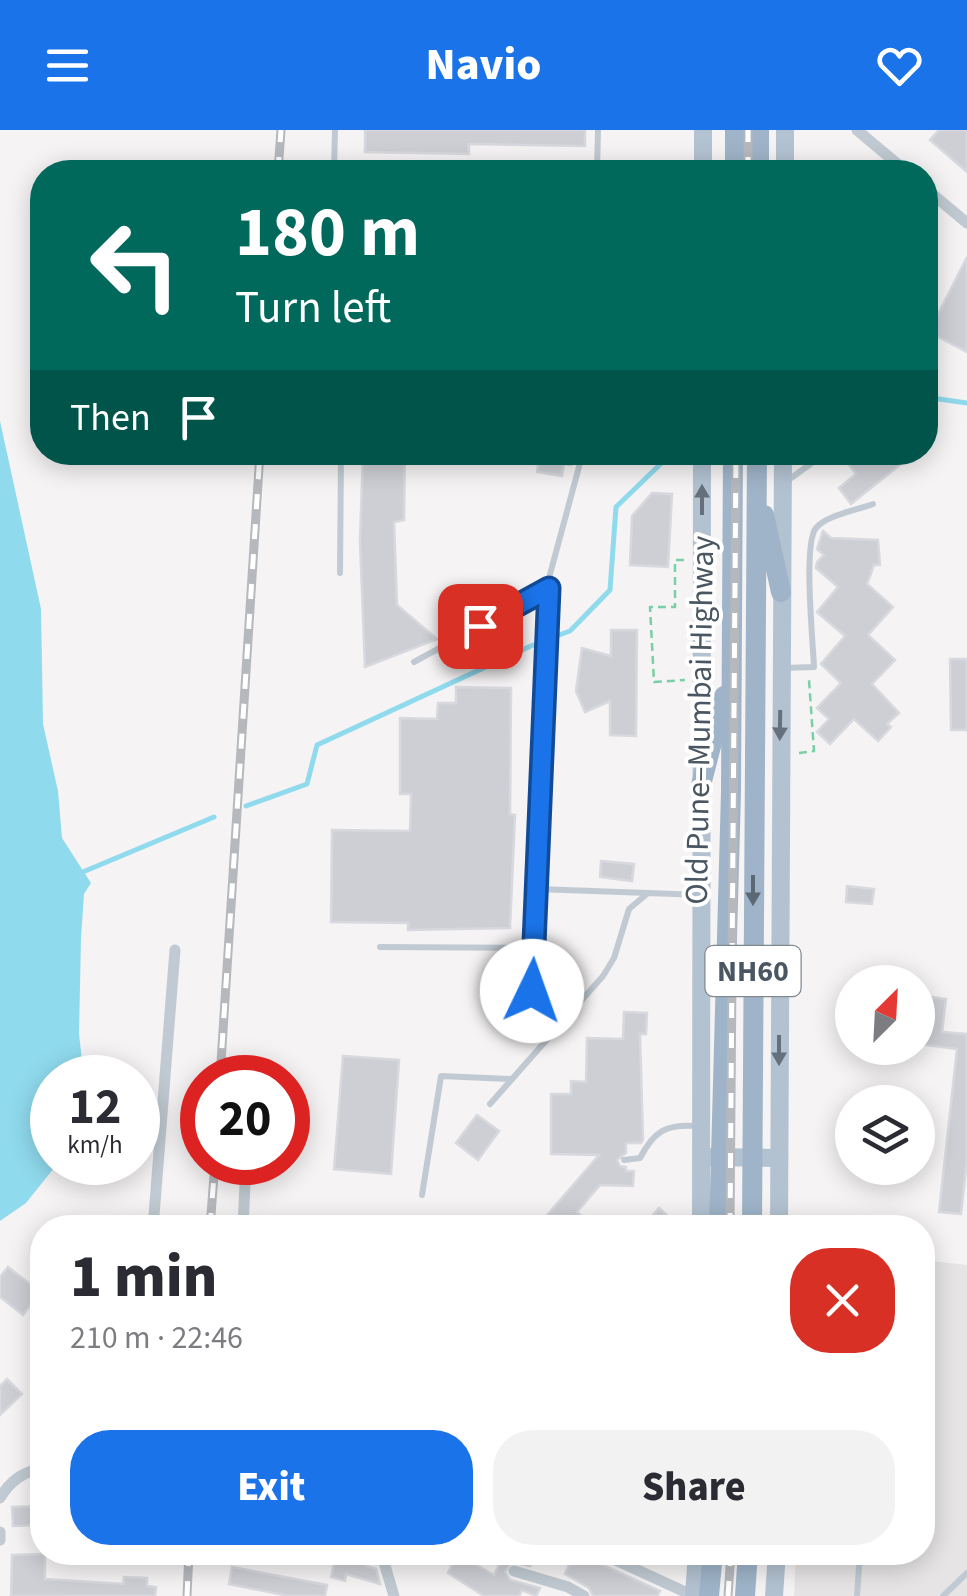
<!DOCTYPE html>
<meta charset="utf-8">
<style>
body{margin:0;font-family:"Source Sans 3",sans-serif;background:#f2f2f3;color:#2b2b33;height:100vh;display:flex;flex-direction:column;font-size:38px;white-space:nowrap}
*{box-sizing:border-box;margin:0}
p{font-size:32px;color:#7c7c81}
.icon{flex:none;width:55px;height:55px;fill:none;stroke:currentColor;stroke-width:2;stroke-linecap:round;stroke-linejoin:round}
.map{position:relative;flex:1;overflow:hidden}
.drawer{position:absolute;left:30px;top:1085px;width:905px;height:350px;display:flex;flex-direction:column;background:#fff;border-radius:40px;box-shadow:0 5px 25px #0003}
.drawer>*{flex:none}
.top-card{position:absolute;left:30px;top:30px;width:908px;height:305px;border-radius:40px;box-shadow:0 5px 25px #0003;background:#00695c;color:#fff;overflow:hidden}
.needle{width:65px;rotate:24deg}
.controls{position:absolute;left:835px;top:835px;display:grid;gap:20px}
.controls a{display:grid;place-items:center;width:100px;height:100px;border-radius:50%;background:#fff;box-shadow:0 5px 25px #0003;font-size:50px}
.speed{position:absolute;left:30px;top:925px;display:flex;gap:20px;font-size:50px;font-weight:700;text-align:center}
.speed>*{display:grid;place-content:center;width:130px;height:130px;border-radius:50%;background:#fff;box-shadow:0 5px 25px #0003;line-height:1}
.speed small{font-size:25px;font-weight:400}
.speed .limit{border:15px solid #d22;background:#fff;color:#111}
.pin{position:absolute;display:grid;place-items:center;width:85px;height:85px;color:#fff;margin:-42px;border-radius:20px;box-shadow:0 5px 15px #0006}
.me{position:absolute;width:110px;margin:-55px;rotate:3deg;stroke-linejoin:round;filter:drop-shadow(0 0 8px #0008)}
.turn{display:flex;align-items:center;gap:35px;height:210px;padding:0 40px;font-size:45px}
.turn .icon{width:130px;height:130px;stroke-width:2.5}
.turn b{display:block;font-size:70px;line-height:85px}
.then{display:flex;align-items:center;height:95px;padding:0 40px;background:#0003;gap:20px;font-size:38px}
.round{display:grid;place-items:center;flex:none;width:105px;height:105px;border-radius:40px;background:#f2f2f3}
.summary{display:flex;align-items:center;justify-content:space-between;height:170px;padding:0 40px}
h1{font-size:60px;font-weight:800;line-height:75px}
.cta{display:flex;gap:20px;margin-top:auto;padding:20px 40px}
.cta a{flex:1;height:115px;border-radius:40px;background:#1a73e8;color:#fff;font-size:40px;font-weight:800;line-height:115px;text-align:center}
.cta a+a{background:#f2f2f3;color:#2b2b33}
header{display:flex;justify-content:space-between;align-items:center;height:130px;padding:0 40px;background:#1a73e8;color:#fff;font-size:45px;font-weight:800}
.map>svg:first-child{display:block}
.education{fill:#e6e4e5}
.water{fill:#90daee}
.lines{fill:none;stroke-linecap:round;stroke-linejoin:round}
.stream{stroke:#90daee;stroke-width:5}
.building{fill:#cdcfd5;stroke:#d7d9de;stroke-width:2.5}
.path{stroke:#7ad0a6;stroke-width:2.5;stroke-dasharray:8 5;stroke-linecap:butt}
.service{stroke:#c1cad2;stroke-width:6}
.minor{stroke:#c1cad2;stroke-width:11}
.primary{stroke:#b3c2d1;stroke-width:18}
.trunk{stroke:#9fb4c9;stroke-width:20}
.rail-casing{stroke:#b5b8bd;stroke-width:9}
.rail{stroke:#fff;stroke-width:5;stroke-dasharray:15;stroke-linecap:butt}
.oneway{fill:#64717d}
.oneway2{fill:#5b6976}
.route-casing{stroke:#114b97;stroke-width:25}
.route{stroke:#1a73e8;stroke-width:18}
.labels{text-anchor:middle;stroke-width:8;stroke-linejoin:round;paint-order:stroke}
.shield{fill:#fff;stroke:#808990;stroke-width:2.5}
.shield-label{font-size:30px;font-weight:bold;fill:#4a5661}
.street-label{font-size:32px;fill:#4a5661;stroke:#fff}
</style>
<header><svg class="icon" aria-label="menu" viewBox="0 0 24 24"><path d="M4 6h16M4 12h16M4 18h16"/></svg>Navio<svg class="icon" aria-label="heart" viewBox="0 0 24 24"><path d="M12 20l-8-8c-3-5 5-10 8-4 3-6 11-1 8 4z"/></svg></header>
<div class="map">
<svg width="967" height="1466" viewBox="0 0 967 1466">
<rect width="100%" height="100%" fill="#f5f3f3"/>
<!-- education -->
<path class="education" d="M 923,1130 L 967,1135 L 967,1466 L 794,1466 L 796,1423 L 922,1422 Z"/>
<!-- water -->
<path class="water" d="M 0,291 L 41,479 L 43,594 L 58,661 L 62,708 L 91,753 L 84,764 L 81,808 L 79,904 L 84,947 L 52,948 L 52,1032 L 58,1033 L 26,1073 L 0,1091 Z"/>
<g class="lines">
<!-- stream -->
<g class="stream">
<path d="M 925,267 L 967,273"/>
<path d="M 559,505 L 570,501 L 610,460 L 616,377 L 673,322"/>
<path d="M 246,676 L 307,654 L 317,615 L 533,515"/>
<path d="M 78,744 L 214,687"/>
</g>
</g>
<!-- building -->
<g class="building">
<path d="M 365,0 L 585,0 L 585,16 L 469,14 L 469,24 L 365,22 Z"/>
<path d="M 939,0 L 967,0 L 967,42 L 930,10 Z"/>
<path d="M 967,127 L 967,222 L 929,202 Z"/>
<path d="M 363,322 L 405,322 L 404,390 L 394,392 L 397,475 L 437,509 L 365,537 L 360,411 Z"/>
<path d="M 535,322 L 573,322 L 571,335 L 564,334 L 562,346 L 537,342 L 539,330 L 534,329 Z"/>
<path d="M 839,322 L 916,322 L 851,374 L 839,358 L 856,344 Z"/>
<path d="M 652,363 L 672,364 L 668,437 L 630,435 L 632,386 Z"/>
<path d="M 823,401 L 831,408 L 878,410 L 880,435 L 874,435 L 867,454 L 893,477 L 868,505 L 895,530 L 872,554 L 899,583 L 887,594 L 891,597 L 878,611 L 854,589 L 830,614 L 817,602 L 829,589 L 817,578 L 841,553 L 821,534 L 845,506 L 817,482 L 838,457 L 816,438 L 817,432 L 824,425 L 817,419 Z"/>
<path d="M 611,500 L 637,500 L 636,606 L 610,605 L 610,571 L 585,582 L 576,561 L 582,518 L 611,526 Z"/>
<path d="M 950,529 L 967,529 L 967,600 L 951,600 Z"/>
<path d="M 456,557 L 511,558 L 510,684 L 515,685 L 510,798 L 408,800 L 408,793 L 331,792 L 332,700 L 410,701 L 411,664 L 400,664 L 400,588 L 437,589 L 438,573 L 456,573 Z"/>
<path d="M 601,731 L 634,734 L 632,751 L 600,747 Z"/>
<path d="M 847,756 L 874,759 L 872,774 L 846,772 Z"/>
<path d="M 918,865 L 946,869 L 942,902 L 967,904 L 967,1030 L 961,1084 L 939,1082 L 957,919 L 918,914 Z"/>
<path d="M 624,882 L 647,883 L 646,904 L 640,904 L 643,1010 L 641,1013 L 626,1013 L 626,1023 L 617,1030 L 620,1036 L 626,1037 L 626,1041 L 634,1041 L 633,1056 L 600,1055 L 577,1082 L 595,1098 L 536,1098 L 599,1025 L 551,1024 L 551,964 L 571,964 L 571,951 L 586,952 L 587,908 L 623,909 Z"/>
<path d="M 343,926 L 399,930 L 391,1044 L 334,1039 Z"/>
<path d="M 477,985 L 499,1001 L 478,1030 L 456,1013 Z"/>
<path d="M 659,1078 L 681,1098 L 642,1098 Z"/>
<path d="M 8,1137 L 40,1162 L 23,1185 L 0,1167 L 0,1147 Z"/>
<path d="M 7,1249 L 22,1264 L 0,1285 L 0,1256 Z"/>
<path d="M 42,1376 L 42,1395 L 13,1396 L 12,1377 Z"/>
<path d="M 337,1422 L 370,1422 L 366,1436 L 376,1439 L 380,1454 L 346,1444 L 345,1451 L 331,1447 Z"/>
<path d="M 506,1422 L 537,1422 L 530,1436 L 511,1432 L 505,1442 L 510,1450 L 540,1458 L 536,1466 L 522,1460 L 519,1466 L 484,1466 L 448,1443 L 457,1424 L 494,1445 Z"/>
<path d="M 569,1422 L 589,1422 L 594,1431 L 660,1461 L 657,1466 L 593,1466 L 589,1458 L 565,1444 L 570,1433 L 565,1431 Z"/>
<path d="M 45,1424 L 45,1449 L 123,1454 L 124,1447 L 147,1448 L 147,1456 L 156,1457 L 155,1466 L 11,1466 L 12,1425 Z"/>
<path d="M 232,1437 L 327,1455 L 325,1466 L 289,1466 L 229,1454 Z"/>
</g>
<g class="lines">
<!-- path -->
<g class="path">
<path d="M 684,430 L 675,430 L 675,477 L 650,477 L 654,552 L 685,550"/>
<path d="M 799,623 L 814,621 L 809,550"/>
</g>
<!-- service -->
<g class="service">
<path d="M 334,33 L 660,42"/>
<path d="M 597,39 L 598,0"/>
<path d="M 334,42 L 335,0"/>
<path d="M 675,42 L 699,42"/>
<path d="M 583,322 L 549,448 L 537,759 L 648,763"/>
<path d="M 787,351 L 827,322"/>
<path d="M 340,443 L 341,322"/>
<path d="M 414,532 L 548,459"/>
<path d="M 782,538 L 814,537 C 813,512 803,413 816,398 C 827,385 857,380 873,374"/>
<path d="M 380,817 L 534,818"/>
<path d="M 532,861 L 537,759"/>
<path d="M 490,974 L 603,846 L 614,828 L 629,779 L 648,763 L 700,765"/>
<path d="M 624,1030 L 640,1028 C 654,1001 666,994 696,996"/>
<path d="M 422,1065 L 441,946 L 511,949"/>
<path d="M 857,1466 L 860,1422"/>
<path d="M 943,1466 L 967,1443"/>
</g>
<!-- minor -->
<g class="minor">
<path d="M 857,0 L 907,42"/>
<path d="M 925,58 L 967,93"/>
<path d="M 244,1093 L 272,1098"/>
<path d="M 153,1098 L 175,820"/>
<path d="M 243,1098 L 246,1032"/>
<path d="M 0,1368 C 10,1351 23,1341 42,1339"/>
<path d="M 0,1402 L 0,1410"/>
<path d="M 381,1422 L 394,1466"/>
<path d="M 598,1422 L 694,1466"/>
<path d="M 514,1441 L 568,1457 L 584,1466"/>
</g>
<!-- primary -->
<g class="primary">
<path d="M 703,42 L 703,0"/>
<path d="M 785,42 L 785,0"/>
<path d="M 707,1027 L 779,1028"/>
<path d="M 701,1098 L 702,322"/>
<path d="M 779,1098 L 783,322"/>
<path d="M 694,1466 L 697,1422"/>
<path d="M 774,1466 L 777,1422"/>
</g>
<!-- trunk -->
<g class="trunk">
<path d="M 735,42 L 735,0"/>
<path d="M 759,42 L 759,0"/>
<path d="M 764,385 L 781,462"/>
<path d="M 701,655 L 724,566"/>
<path d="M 719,1098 L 731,662 L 733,322"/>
<path d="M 752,1098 L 757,322"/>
<path d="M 709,1466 L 713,1422"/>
<path d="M 745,1466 L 748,1422"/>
</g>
<!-- rail casing -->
<g class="rail-casing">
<g id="rail">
<path d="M 278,42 L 281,0"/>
<path d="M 748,42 L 748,0"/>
<path d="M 220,948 L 260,322"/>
<path d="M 210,1098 L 215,1032"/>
<path d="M 730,1098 L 736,322"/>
<path d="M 187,1466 L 189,1422"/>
<path d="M 728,1466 L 731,1422"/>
</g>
</g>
<!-- rail -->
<use href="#rail" class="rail"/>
</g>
<!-- one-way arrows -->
<defs><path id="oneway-solid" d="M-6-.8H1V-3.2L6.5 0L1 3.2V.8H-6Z" transform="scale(2.5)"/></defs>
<g class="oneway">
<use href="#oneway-solid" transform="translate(702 370) rotate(-90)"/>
<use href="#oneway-solid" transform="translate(780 595) rotate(91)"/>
<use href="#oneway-solid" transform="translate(779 920) rotate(90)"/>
</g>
<use class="oneway2" href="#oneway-solid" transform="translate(753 760) rotate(90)"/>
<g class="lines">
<!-- route casing -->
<g class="route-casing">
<path id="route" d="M 480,496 L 549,458 L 532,861"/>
</g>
<!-- route -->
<use href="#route" class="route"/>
</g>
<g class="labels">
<!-- shield labels -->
<rect class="shield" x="705.5" y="816" width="95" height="50" rx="8"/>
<g class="shield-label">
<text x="753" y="851">NH60</text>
</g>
<!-- street labels -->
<g class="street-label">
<text transform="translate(699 590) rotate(-89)" y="11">Old Pune–Mumbai Highway</text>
</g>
</g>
</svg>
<div class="controls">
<a><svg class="needle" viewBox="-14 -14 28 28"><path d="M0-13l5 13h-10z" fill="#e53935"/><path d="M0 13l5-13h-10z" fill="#7c7c81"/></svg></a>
<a><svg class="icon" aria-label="layers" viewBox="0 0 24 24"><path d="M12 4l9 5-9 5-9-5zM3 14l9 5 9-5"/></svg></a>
</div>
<div class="speed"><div>12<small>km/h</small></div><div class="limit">20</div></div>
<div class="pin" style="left:480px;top:496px;background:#d93025"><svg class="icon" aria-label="arrive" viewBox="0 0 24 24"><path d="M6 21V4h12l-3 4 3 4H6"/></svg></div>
<svg class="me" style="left:532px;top:861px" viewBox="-20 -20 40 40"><circle r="19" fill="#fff"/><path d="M0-13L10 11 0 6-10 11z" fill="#1a73e8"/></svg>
<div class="top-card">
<div class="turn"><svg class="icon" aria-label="left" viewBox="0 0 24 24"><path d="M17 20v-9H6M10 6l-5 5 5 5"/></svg><div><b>180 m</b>Turn left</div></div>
<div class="then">Then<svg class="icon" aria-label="arrive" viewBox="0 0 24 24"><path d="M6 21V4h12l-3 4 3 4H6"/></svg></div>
</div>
<section class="drawer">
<div class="summary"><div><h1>1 min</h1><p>210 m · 22:46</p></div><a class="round" style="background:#d93025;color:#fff"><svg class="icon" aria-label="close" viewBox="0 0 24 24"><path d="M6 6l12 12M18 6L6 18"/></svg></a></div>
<div class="cta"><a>Exit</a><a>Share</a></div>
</section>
</div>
